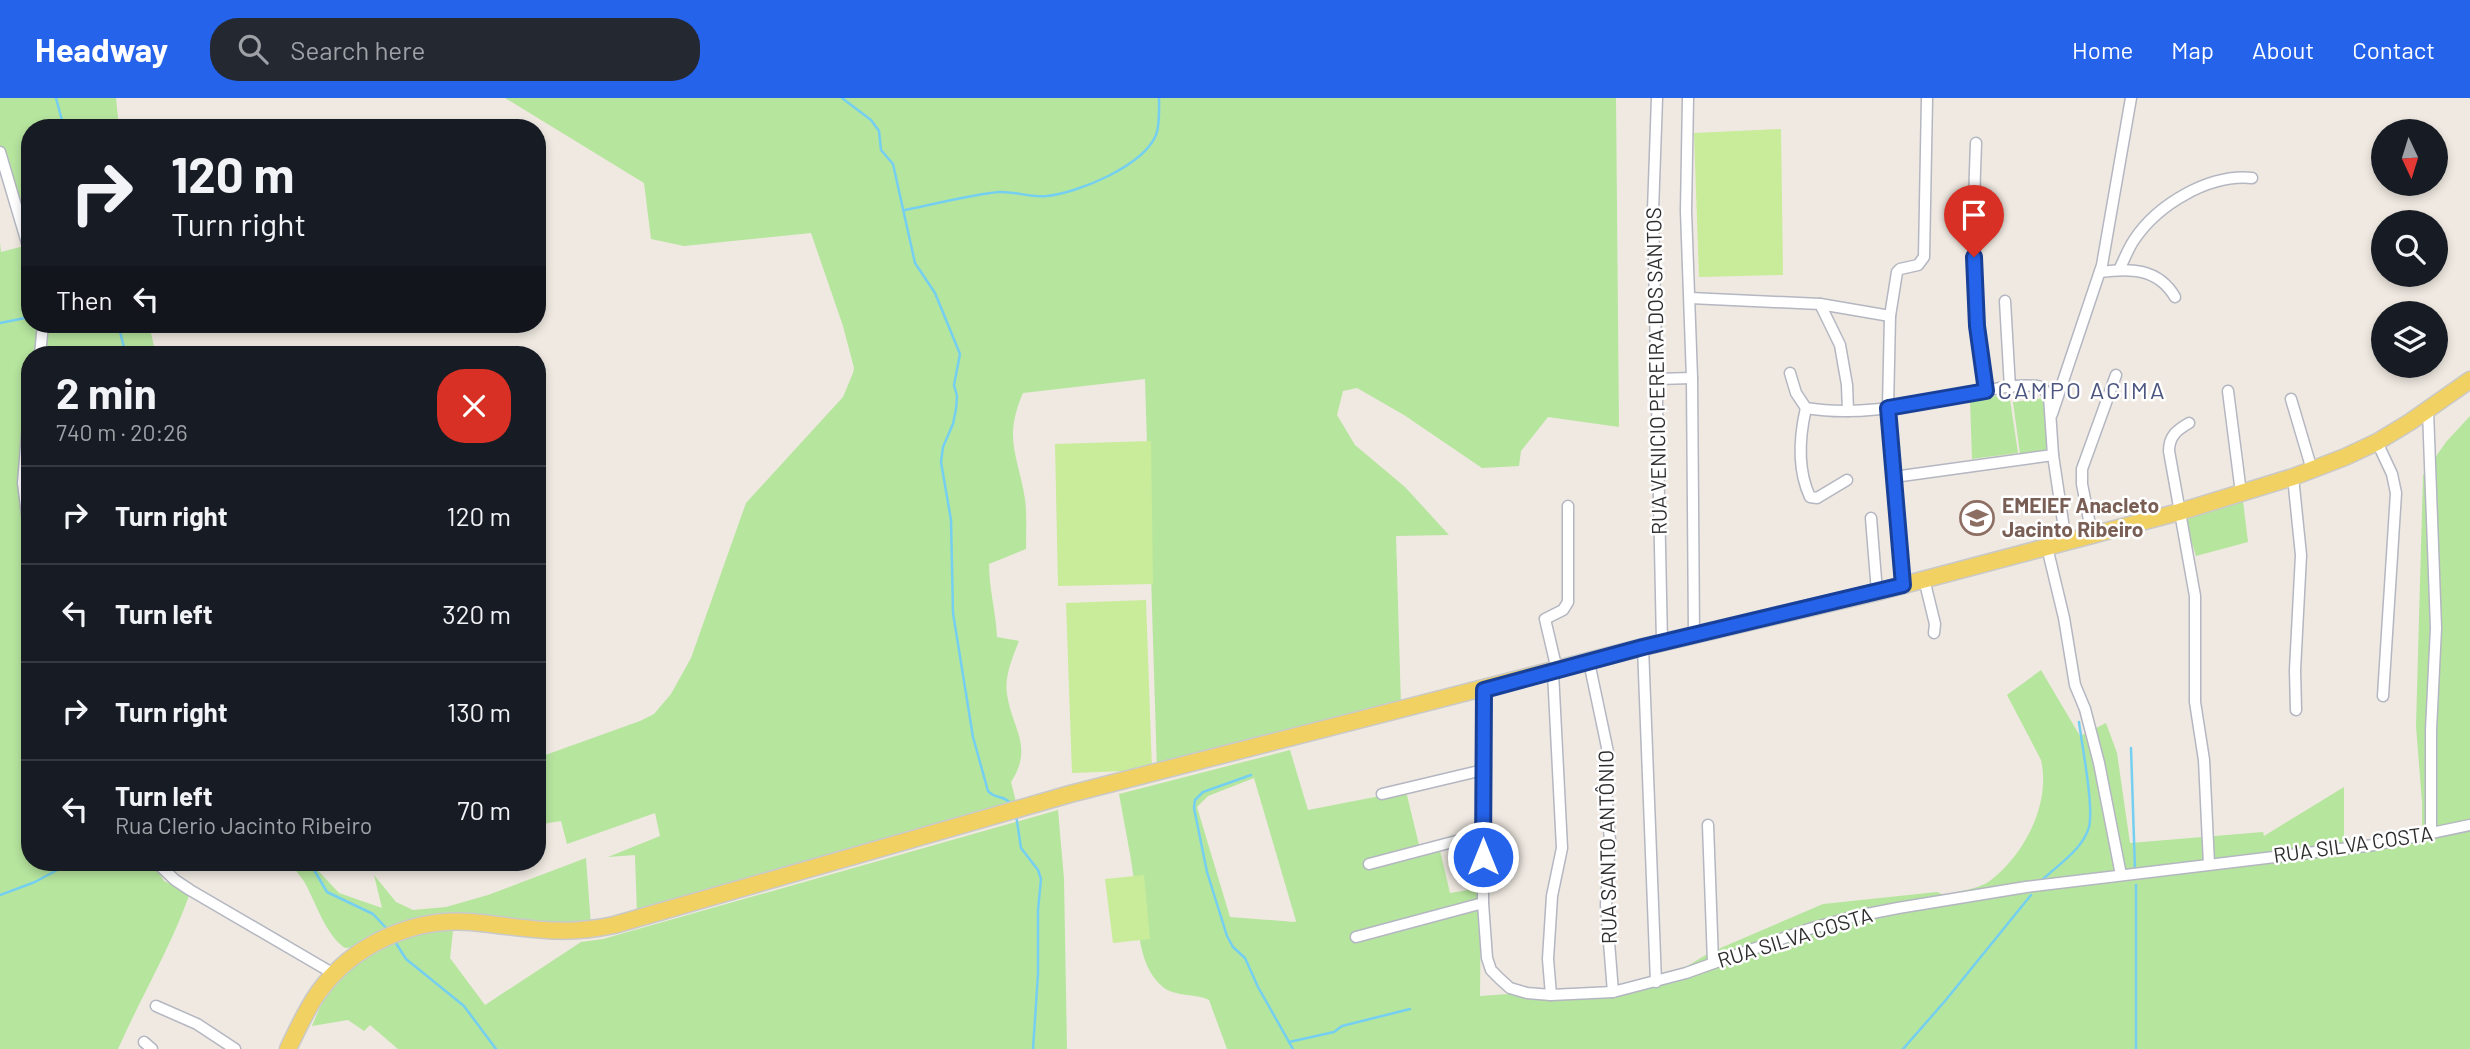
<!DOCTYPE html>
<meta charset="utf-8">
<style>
body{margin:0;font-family:Barlow,sans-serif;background:#242831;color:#f1f3f6;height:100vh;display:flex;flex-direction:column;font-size:26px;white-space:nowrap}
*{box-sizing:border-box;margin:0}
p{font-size:23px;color:#9ea1a6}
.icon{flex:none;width:38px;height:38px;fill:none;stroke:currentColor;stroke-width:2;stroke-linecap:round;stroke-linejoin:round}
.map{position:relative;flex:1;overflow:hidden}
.details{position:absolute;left:21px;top:248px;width:525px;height:525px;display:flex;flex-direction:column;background:#171b24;border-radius:28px;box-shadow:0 4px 10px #0003}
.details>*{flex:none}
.guide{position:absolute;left:21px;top:21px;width:525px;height:214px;border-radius:28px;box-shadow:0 4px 10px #0003;background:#171b24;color:#f1f3f6;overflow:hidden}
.needle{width:46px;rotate:176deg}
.controls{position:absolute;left:2371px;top:21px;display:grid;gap:14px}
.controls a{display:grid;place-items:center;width:77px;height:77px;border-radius:50%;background:#171b24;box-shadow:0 4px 10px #0003;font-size:35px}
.pin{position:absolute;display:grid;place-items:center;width:60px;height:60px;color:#fff;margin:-72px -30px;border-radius:50% 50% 50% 0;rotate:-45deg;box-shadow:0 0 7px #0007}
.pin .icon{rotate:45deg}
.me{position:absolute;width:77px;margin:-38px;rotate:0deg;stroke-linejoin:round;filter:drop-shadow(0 0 5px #0008)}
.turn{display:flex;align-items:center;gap:24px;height:147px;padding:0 35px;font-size:32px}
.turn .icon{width:91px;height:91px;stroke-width:2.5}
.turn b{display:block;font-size:49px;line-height:60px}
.then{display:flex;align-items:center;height:66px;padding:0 35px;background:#0003;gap:14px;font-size:26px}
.round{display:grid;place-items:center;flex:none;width:74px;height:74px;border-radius:28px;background:#242831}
.head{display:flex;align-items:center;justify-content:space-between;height:119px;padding:0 35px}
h1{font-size:42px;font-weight:700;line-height:52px}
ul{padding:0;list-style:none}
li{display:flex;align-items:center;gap:21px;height:98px;padding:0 35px;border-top:2px solid #363941}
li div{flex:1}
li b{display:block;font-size:26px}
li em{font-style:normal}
header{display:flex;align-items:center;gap:42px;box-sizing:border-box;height:98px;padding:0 35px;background:#2563eb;color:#fff}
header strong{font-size:33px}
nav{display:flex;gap:38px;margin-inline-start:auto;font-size:24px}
.search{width:490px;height:63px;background:#242831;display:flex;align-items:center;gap:18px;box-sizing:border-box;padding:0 24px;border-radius:28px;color:#9ea1a6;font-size:26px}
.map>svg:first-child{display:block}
.green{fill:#b6e59e;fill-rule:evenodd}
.pitch{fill:#c9ec9a}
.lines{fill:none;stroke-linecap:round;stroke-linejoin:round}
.stream{stroke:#75cff0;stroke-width:2.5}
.street-casing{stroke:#b4b7c1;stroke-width:13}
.primary-casing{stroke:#c9c9c9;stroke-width:19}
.street{stroke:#fff;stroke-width:10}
.primary{stroke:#f2d163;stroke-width:16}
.route-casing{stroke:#184099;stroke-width:18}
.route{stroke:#2563eb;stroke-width:12}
.labels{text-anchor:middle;stroke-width:5;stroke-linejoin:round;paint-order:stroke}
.street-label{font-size:21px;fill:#2e2e2e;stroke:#fff}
.education-label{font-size:21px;font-weight:bold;fill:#785e54;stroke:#fff;text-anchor:start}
.quarter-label{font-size:24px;letter-spacing:2px;fill:#4d5680;stroke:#fff}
</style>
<header>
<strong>Headway</strong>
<div class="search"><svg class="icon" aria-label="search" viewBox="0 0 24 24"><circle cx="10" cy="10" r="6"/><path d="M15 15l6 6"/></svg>Search here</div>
<nav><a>Home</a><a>Map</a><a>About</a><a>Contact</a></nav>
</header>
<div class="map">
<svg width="2470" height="951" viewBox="0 0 2470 951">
<rect width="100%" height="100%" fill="#efe9e1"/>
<!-- green -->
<g class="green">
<path d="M 0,0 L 116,0 L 119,30 L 30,30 L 30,226 L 149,226 L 156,257 L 30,257 L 30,765 L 164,765 L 157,772 L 164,783 L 190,795 C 171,849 141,899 118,951 L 0,951 L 0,145 L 1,154 L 24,148 L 0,69 Z"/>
<path d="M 505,0 L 1616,0 L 1619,329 L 1548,319 L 1521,353 L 1519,368 L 1482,370 L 1404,317 L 1357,290 L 1343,293 L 1337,317 L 1355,347 L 1405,389 L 1449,437 L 1396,438 L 1401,608 L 1157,672 L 1145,281 L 1023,295 C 1003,341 1018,357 1025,401 C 1027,417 1026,435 1026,451 L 989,466 C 989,491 996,514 997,539 L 1019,543 C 1013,558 1004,579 1007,596 C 1012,631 1034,648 1011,684 L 1017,708 L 637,817 L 635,757 L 608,759 L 660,738 L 655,715 L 567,746 L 561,723 L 537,727 L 537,660 L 640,623 L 654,616 L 671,596 L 691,560 L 746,405 L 843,299 L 853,275 L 854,270 L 843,228 L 811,135 L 684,148 L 651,141 L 644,85 Z"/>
<path d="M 2004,297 L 2010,302 L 2018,355 L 1972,361 L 1970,301 Z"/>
<path d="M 2046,300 L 2052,351 L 2020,356 L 2013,304 Z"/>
<path d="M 2470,318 L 2470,951 L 1227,951 L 1209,902 C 1195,895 1175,899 1163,889 C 1134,865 1139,816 1134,782 C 1130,753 1124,724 1119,696 L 1290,652 L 1308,712 L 1406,693 L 1419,747 L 1438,744 L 1450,795 L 1481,790 L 1480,898 L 1668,885 L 1674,876 L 1709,855 L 1823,806 L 1937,794 L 1944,797 C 1958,793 1980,791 1991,782 C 2025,756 2051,705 2041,662 L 2007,597 L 2041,572 L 2080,638 L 2106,625 L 2117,655 L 2130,745 L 2263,734 L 2264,738 L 2344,689 L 2344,752 L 2422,732 L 2422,704 L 2416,628 L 2423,377 L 2446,344 ZM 1254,680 L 1296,823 L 1295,824 L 1230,819 L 1197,709 L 1208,698 Z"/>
<path d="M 2243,403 L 2248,444 L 2196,458 L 2184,420 Z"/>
<path d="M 1058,712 L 1064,781 L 1067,951 L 398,951 L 370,927 L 364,933 L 348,922 L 312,928 C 317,916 322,904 329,893 C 356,853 406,832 453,833 L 450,860 L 485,907 L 581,844 L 603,841 Z"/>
<path d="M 586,760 L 591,828 L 418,821 L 385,830 L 356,849 L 345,850 C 327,837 319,813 309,793 C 305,783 297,774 290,765 L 311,765 L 339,795 L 382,810 L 374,777 L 396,804 L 413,812 L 446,809 L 488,797 Z"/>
</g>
<!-- pitch -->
<g class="pitch">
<path d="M 1781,31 L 1783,177 L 1699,179 L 1694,35 Z"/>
<path d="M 1151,343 L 1153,486 L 1058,488 L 1055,346 Z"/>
<path d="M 1146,502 L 1152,672 L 1072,675 L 1066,505 Z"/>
<path d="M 1144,777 L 1150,841 L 1113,845 L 1105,781 Z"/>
</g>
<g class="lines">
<!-- stream -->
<g class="stream">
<path d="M 56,0 L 64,30"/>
<path d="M 842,0 L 871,22 L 879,33 L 881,52 L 893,66 L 915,165 L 935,195 L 960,256 L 954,287 L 957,298 L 956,311 L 953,326 L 943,349 L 941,364 L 951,422 L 953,515 L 973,639 L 988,693 C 994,701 1006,697 1012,707"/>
<path d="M 905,112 C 936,106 968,97 999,94 C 1015,93 1031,100 1047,98 C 1078,95 1143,68 1156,37 C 1160,26 1159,12 1159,0"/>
<path d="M 0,225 L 30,219"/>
<path d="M 118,226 L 126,257"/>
<path d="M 2131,650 L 2135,772"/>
<path d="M 1251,677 L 1203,694 L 1195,702 L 1194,710 L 1207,774 L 1227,838 L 1233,849 L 1245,860 L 1258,889 L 1293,951"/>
<path d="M 1016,717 L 1021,750 L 1038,772 L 1041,781 L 1038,812 L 1038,876 L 1033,951"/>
<path d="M 310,765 L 327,794 L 373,816 L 389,833"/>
<path d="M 2042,782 C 2058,767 2083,751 2089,729 C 2094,708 2082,648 2079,624"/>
<path d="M 2136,787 L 2136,951"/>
<path d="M 0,797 L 35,784 L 70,765"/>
<path d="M 394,842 L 406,861 L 464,908 L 496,951"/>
<path d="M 1289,944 L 1334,934 L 1342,928 L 1410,911"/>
<path d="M 1903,951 L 1945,903 L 2031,797"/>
</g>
<!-- street casing -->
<g class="street-casing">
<g id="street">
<path d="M 1657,0 L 1653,113 L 1662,545"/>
<path d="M 1688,0 L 1686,113 L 1692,280 L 1694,537"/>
<path d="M 1976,45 C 1972,129 1975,210 1986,293"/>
<path d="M 0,54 L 30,155"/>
<path d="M 2119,172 C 2124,162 2128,151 2134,142 C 2158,106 2209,76 2252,80"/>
<path d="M 2100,174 C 2130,170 2158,170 2175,199"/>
<path d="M 1690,200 L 1820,206 L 1890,218"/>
<path d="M 2005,203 L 2010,290"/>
<path d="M 1820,206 L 1840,247 L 1847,287 L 1848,313"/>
<path d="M 40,257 L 43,226"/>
<path d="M 1790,275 L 1796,295 L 1806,310 C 1860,319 1914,306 1967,296 C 1991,292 2019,284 2042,289 L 2049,298 L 2053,357 L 2066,444"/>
<path d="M 1657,281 L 1692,280"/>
<path d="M 2228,293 L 2241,395"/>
<path d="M 30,301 L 23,385 L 30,439"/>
<path d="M 2291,301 L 2312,372"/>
<path d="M 1806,310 C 1799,340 1797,371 1810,399 L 1817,400 L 1847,382"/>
<path d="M 2428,312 L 2436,530 L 2431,632 L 2431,736"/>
<path d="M 2052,316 L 2102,167 L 2131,0"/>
<path d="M 2189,325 C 2177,332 2169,338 2169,353 L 2195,498 L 2195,604 L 2204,662 L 2209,766"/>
<path d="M 2377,344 L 2392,376 L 2396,395 L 2383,598"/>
<path d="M 1894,379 L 2053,357"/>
<path d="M 2293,379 L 2301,457 L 2295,572 L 2296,612"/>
<path d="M 1871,420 L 1877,494"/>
<path d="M 2092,437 L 2082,386 L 2082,371 L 2116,277"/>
<path d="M 2047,449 L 2064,520 L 2075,587 L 2085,611 L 2099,665 L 2121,777"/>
<path d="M 1924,481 L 1935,526 L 1934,535"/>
<path d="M 1903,487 L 1888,310 L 1890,218 L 1897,174 L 1900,171 L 1918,167 L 1924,159 L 1927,0"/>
<path d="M 1643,549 L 1656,884"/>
<path d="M 1589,564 L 1608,654 L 1606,692 L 1610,743 L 1606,807 L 1613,894"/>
<path d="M 1557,572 L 1545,521 L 1563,512 L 1568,504 L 1568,408"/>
<path d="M 1484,592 L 1483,805 L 1487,860 L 1491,872 L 1500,881 L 1510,890 L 1527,895 L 1551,897 L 1613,894 L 1686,875 L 1809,831 L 1852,819 L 1898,810 L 2026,789 L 2374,747 L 2470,727"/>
<path d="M 1382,696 L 1483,672"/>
<path d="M 1708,727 L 1713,864"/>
<path d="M 157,765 L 175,782 L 190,792 L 334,876"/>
<path d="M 1369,766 L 1483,736"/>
<path d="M 1356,839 L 1483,805"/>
<path d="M 1551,897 L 1548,861 L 1552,798 L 1562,750 L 1553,574"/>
<path d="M 156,908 L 197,926 L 235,951"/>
<path d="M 144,944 L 152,951"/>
</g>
</g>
<!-- primary casing -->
<g class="primary-casing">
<path id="primary" d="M 288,951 C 297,932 306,912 318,895 C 352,847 413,819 471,824 C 525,829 559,839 614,827 L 1070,696 L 1643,549 L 1877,494 L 2179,414 L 2293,379 L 2345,359 L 2377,344 L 2410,324 L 2470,282"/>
</g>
<!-- street -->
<use href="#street" class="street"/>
<!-- primary -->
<use href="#primary" class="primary"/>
</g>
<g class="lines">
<!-- route casing -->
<g class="route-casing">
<path id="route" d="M 1483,759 L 1484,592 L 1643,549 L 1903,487 L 1888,310 L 1986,293 L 1977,228 L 1974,159"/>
</g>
<!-- route -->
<use href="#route" class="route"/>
</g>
<!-- icons -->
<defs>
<g id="school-ring" transform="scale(1.75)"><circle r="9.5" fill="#fff" stroke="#8d6e63" stroke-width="1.5"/><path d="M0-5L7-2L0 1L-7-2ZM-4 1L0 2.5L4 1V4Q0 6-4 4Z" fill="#8d6e63"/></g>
</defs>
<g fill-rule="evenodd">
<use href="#school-ring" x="1977" y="420"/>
</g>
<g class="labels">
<!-- street labels -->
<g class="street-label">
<text transform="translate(1657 273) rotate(-91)" y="7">RUA VENICIO PEREIRA DOS SANTOS</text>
<text transform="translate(2353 747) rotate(-8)" y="7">RUA SILVA COSTA</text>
<text transform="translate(1608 749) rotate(-91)" y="7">RUA SANTO ANTÔNIO</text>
<text transform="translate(1795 840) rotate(-17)" y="7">RUA SILVA COSTA</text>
</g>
<!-- education labels -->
<g class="education-label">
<text x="2002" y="415">EMEIEF Anacleto<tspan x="2002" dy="24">Jacinto Ribeiro</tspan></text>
</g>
<!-- quarter labels -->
<g class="quarter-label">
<text x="2082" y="301">CAMPO ACIMA</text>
</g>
</g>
</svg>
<div class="controls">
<a><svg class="needle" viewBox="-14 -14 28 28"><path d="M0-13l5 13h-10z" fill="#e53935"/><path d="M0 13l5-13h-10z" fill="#9ea1a6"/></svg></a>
<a><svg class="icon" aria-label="search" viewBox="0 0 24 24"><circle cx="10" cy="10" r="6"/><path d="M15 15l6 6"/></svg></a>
<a><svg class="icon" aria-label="layers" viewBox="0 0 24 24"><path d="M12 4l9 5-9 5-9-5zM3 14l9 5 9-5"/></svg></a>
</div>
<div class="pin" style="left:1974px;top:159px;background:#d93025"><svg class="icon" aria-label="arrive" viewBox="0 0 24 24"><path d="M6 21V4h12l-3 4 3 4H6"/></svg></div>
<svg class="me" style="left:1483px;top:759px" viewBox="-20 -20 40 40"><circle r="17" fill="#2563eb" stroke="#fff" stroke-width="3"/><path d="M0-11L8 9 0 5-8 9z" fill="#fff"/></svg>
<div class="guide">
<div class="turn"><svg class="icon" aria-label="right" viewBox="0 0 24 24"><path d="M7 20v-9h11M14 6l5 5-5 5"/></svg><div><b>120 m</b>Turn right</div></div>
<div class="then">Then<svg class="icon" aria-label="left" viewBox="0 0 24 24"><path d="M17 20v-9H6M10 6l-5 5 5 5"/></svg></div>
</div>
<section class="details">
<div class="head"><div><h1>2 min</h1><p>740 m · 20:26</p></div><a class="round" style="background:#d93025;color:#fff"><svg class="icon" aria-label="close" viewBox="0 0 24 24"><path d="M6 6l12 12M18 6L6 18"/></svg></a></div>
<ul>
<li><svg class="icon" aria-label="right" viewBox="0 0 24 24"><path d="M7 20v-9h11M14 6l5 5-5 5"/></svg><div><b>Turn right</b></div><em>120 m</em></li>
<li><svg class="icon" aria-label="left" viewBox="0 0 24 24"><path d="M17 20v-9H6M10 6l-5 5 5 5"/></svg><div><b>Turn left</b></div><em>320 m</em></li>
<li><svg class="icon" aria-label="right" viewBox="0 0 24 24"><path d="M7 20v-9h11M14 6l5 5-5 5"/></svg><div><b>Turn right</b></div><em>130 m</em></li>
<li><svg class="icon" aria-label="left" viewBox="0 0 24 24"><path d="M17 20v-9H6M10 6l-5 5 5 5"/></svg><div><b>Turn left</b><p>Rua Clerio Jacinto Ribeiro</p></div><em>70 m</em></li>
</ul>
</section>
</div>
